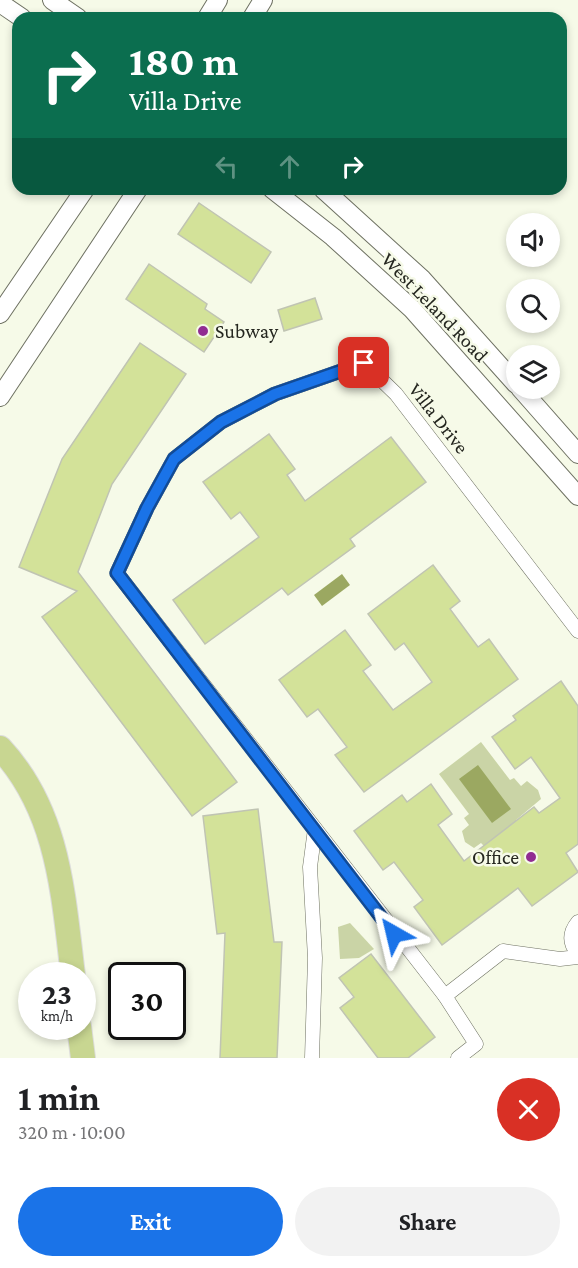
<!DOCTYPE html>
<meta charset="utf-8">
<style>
body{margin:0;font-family:"Crimson Pro",serif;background:#f2f2f2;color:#202124;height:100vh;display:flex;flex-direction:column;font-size:22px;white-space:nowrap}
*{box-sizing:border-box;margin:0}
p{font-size:20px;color:#757577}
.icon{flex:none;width:33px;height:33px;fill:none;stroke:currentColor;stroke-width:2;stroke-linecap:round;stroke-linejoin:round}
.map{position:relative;height:1058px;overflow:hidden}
.sheet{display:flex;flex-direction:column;background:#fff;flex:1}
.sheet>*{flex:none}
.hud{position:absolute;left:12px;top:12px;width:555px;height:183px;border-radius:18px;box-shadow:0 3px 9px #0003;background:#0b6e4f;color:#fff;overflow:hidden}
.buttons{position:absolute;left:506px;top:213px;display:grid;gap:12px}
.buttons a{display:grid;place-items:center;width:54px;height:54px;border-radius:50%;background:#fff;box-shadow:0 3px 9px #0003;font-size:30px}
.speed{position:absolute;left:18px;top:962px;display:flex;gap:12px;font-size:30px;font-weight:700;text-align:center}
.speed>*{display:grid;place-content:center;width:78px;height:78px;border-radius:50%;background:#fff;box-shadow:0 3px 9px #0003;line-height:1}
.speed small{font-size:15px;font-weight:400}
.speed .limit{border:3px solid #111;border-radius:9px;background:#fff;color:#111}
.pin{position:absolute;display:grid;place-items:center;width:51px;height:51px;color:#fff;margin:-26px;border-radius:12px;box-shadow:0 3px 9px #0006}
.me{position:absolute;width:66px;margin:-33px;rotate:323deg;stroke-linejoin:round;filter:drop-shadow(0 0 4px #0008)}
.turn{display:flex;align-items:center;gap:21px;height:126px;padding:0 18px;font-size:27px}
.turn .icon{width:78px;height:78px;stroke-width:2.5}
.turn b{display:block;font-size:42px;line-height:51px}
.lanes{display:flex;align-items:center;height:57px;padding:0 18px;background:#0003;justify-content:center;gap:30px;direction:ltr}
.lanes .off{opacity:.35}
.round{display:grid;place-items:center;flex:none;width:63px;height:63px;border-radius:32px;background:#f2f2f2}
.overview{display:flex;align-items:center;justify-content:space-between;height:102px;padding:0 18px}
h1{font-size:36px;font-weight:700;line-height:45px}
.cta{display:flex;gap:12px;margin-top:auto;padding:12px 18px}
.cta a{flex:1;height:69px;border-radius:36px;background:#1a73e8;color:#fff;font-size:24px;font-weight:700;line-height:69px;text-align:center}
.cta a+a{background:#f2f2f2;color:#202124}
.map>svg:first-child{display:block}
.green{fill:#cad4a6}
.water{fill:#9ba861}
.building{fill:#d3e299;stroke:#c0c4b3;stroke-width:1.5}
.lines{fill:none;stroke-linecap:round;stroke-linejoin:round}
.street-casing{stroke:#6e7162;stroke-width:15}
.secondary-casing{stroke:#6e7162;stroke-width:20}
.highway-casing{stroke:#dcdcdb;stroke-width:26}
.street{stroke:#fff;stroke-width:14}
.secondary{stroke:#fff;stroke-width:18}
.highway{stroke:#c8d691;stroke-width:24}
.route-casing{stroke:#114b97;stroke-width:15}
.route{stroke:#1a73e8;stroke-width:10}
.poi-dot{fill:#912c92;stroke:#f6fae8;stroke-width:2}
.labels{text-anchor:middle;stroke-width:5;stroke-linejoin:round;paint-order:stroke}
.street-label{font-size:20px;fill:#24261f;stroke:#f6fae8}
.poi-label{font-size:20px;fill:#24261f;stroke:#f6fae8;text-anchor:start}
</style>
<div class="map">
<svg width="578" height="1058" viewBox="0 0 578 1058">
<rect width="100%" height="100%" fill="#f6fae8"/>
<!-- green -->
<g class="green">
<path d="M 481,742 L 510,780 L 514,778 L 521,786 L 527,781 L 538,790 L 541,799 L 516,820 L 523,831 L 484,846 L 481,843 L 474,848 L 465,842 L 462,831 L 469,825 L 464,818 L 469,814 L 439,774 Z"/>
<path d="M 350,923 L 374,949 L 359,958 L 340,959 L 338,927 Z"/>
</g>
<!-- water -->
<g class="water">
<path d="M 342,574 L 350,585 L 322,606 L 314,595 Z"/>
<path d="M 478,765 L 511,809 L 492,823 L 459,779 Z"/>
</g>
<!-- building -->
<g class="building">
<path d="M 199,203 L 271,252 L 251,283 L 178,234 Z"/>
<path d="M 149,264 L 207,304 L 205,309 L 224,322 L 204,352 L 126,299 Z"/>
<path d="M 315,298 L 322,319 L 284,331 L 278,310 Z"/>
<path d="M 140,343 L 186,374 L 112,484 L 78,572 L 237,782 L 192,816 L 42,617 L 77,591 L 19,567 L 62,459 Z"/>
<path d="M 269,434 L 295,469 L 287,475 L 305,501 L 391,437 L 426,482 L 350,539 L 355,546 L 288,595 L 282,588 L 205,644 L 173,600 L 259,537 L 240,512 L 231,519 L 203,482 Z"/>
<path d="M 433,565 L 460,601 L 450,609 L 478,647 L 489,639 L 518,679 L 364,792 L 335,755 L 347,747 L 318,709 L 307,717 L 279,680 L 345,630 L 371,665 L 363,671 L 393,710 L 432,682 L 404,643 L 395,650 L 368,614 Z"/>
<path d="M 561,681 L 578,706 L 578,844 L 566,853 L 578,872 L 532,906 L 518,888 L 442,945 L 414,907 L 423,900 L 394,862 L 383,870 L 354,831 L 402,795 L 407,802 L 431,784 L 452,814 L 438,825 L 464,861 L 534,807 L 539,813 L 560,798 L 531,757 L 515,769 L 492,737 L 516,720 L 513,716 Z"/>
<path d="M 258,809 L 274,942 L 282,942 L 277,1058 L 220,1058 L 225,933 L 217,934 L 203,816 Z"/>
<path d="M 371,954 L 435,1037 L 408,1058 L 378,1058 L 340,1008 L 354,997 L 339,978 Z"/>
</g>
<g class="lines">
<!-- street casing -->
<g class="street-casing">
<g id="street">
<path d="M 578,631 L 396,394 L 364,363 L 275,394 L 221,422 L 174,459 L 147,508 L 117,573 L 445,996 L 503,951 L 560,959 L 578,957"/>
<path d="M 578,922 C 569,933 569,943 578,954"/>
<path d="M 445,996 L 476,1044 L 458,1058"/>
<path d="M 312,1058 L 315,958 L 310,867 L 315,829"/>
</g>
</g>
<!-- secondary casing -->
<g class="secondary-casing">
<g id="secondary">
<path d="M 52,0 L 78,18"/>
<path d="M 0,3 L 22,18"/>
<path d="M 207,18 L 218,0"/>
<path d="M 252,18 L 263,0"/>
<path d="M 272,189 L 333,237 L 412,309 L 578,496"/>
<path d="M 323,189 L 422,279 L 516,384"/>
<path d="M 0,314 L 85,189"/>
<path d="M 520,388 L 578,454"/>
<path d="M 0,397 L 138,189"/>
</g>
</g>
<!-- highway casing -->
<g class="highway-casing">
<g id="highway">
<path d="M 0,748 C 59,811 63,894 73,975"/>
<path d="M 79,1026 L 83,1058"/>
</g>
</g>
<!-- street -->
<use href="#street" class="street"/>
<!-- secondary -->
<use href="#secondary" class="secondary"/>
<!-- highway -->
<use href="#highway" class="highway"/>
</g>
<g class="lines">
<!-- route casing -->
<g class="route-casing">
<path id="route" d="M 364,363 L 275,394 L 221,422 L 174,459 L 147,508 L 117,573 L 394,934"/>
</g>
<!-- route -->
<use href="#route" class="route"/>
</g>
<!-- markers -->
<g class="poi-dot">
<circle cx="203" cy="331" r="6"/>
<circle cx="531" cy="857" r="6"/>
</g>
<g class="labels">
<!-- street labels -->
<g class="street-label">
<text transform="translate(435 307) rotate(46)" y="7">West Leland Road</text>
<text transform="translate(439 418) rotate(52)" y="7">Villa Drive</text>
</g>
<!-- poi labels -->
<g class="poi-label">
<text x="215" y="338">Subway</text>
<text x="519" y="864" text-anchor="end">Office</text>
</g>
</g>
</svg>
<div class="buttons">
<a><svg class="icon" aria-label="sound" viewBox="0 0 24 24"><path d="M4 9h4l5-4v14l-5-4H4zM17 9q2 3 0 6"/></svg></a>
<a><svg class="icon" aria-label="search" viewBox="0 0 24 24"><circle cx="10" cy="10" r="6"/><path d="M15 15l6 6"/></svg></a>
<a><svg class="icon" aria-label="layers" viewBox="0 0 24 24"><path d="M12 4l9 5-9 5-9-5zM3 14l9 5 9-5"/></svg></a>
</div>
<div class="speed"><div>23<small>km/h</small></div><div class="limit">30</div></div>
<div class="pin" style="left:364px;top:363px;background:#d93025"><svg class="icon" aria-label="arrive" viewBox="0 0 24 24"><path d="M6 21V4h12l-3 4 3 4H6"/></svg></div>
<svg class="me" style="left:394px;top:934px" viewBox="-20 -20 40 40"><path d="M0-17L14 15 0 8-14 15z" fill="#1a73e8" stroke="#fff" stroke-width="4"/></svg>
<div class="hud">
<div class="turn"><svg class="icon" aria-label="right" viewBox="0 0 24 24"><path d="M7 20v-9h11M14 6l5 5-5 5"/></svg><div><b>180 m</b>Villa Drive</div></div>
<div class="lanes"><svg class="icon off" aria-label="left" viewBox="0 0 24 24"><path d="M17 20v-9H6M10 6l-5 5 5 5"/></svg><svg class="icon off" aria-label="ahead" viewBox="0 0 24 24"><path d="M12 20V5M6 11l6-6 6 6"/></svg><svg class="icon" aria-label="right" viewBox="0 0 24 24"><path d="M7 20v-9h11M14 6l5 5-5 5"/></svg></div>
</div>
</div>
<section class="sheet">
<div class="overview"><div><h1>1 min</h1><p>320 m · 10:00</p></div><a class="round" style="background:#d93025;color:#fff"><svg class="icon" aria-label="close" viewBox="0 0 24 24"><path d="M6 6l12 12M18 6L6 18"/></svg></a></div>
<div class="cta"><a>Exit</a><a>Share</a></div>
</section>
